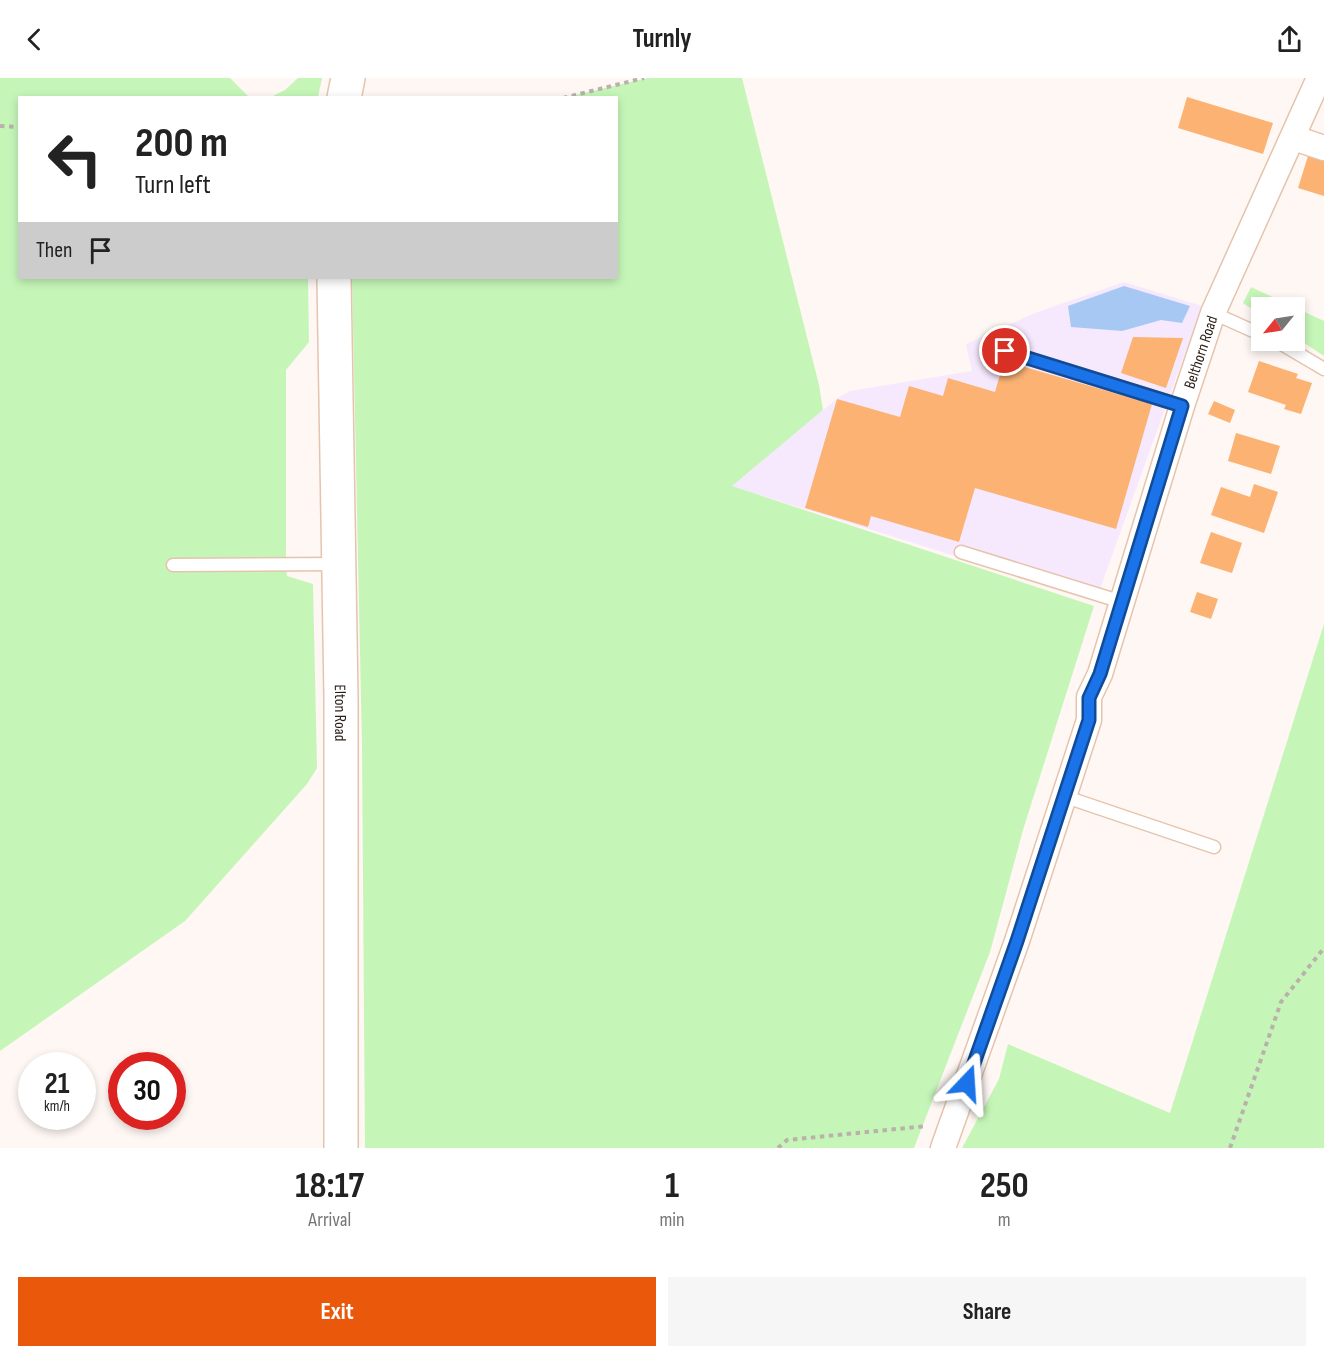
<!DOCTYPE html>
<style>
body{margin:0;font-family:"Sofia Sans Condensed",sans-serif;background:#f6f6f6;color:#222;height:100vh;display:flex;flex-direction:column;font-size:22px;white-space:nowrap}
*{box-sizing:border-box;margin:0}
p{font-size:20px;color:#767676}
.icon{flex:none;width:33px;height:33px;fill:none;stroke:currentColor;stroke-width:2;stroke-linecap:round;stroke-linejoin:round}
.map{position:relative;height:1070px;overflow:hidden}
.sheet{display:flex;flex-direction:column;background:#fff;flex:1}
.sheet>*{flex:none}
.hud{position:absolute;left:18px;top:18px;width:600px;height:183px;border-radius:0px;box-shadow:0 3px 9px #0003;background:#fff;color:#222;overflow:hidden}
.needle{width:39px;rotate:240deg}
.controls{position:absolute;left:1251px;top:219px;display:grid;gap:12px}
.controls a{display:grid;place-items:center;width:54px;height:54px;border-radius:0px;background:#fff;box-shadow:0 3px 9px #0003;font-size:30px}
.speed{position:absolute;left:18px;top:974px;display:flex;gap:12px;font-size:30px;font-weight:700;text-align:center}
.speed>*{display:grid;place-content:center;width:78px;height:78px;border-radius:50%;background:#fff;box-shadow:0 3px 9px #0003;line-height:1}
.speed small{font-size:15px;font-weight:400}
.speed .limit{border:9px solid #d22;background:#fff;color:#111}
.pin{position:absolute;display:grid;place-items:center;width:51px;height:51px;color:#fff;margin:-26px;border:3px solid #fff;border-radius:50%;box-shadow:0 2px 6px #0007}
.me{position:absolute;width:66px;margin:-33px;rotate:20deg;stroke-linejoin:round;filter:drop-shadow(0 0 4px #0008)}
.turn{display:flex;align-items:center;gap:21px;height:126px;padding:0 18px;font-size:27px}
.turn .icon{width:78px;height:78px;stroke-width:2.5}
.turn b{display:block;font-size:42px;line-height:51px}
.then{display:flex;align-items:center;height:57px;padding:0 18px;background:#0003;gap:12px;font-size:22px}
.eta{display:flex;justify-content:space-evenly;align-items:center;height:102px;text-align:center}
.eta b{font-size:36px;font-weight:700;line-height:42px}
.action{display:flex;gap:12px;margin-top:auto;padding:12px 18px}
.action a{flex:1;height:69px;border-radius:0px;background:#ea580c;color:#fff;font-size:24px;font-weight:700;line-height:69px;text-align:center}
.action a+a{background:#f6f6f6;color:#222}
header{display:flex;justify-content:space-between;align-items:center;height:78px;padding:0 18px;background:#fff;font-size:27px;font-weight:700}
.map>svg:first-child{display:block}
.industrial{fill:#f7e9fd}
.green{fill:#c5f6b8}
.water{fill:#a7c8f3}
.building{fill:#fbb273}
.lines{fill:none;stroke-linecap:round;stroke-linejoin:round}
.service-casing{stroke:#e5c4ae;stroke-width:15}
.minor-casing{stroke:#e5c4ae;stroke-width:27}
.secondary-casing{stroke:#e5c4ae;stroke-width:36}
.path{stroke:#bab1ac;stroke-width:4;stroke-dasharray:4.5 4.5;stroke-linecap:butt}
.service{stroke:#fff;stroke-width:12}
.minor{stroke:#fff;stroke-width:24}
.secondary{stroke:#fff;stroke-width:33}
.route-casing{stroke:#114b97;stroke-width:15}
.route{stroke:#1a73e8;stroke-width:10}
.labels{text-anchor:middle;stroke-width:5;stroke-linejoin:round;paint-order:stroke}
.street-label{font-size:16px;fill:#2a1e16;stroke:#fff}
</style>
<header><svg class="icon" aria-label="back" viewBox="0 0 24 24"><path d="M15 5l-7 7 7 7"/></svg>Turnly<svg class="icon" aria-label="share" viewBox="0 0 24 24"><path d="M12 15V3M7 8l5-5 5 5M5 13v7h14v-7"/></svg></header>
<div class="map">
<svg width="1324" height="1070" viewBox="0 0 1324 1070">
<rect width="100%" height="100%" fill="#fef7f3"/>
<!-- industrial -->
<path class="industrial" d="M 1124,204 L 1202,228 L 1096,522 L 731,408 L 839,319 L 850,313 L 972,293 L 966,266 L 1035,235 Z"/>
<!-- green -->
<g class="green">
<path d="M 0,0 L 230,0 L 249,19 L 20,20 L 20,200 L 308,200 L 309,264 L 286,292 L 286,486 L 287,498 L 313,506 L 317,690 L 307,706 L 185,843 L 0,973 Z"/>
<path d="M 298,0 L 322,0 L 318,19 L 271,19 L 285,12 Z"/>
<path d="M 648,0 L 742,0 L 819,307 L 823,332 L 732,408 L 1094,528 L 1023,752 L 990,874 L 914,1070 L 365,1070 L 362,667 L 352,200 L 616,200 L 616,20 L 566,19 Z"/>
<path d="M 1251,209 L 1324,243 L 1324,278 L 1295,259 L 1294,230 L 1262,230 L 1261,237 L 1243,225 Z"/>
<path d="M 1324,546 L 1324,1070 L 962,1070 L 999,1001 L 1008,966 L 1170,1035 Z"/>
</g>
<!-- water -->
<path class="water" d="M 1124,208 L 1190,228 L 1182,245 L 1161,242 L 1122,253 L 1071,249 L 1068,228 Z"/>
<!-- building -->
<g class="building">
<path d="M 1187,19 L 1273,45 L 1263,76 L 1178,50 Z"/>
<path d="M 1308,78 L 1324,83 L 1324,118 L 1298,110 Z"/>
<path d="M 1133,259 L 1183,260 L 1166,310 L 1121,295 Z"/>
<path d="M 1004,283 L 1152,326 L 1116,451 L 975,410 L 959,464 L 871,438 L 868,449 L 805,430 L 837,321 L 900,339 L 909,308 L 943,318 L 948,300 L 995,314 Z"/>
<path d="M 1259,283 L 1298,296 L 1296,300 L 1312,305 L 1301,336 L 1284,331 L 1286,327 L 1248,314 Z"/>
<path d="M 1214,323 L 1235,332 L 1230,345 L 1208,336 Z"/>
<path d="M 1236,355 L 1280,368 L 1271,396 L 1228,383 Z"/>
<path d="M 1254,406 L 1278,414 L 1264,455 L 1211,437 L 1221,409 L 1250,419 Z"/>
<path d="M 1211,454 L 1242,465 L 1232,495 L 1200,485 Z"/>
<path d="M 1197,514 L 1218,521 L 1211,541 L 1190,534 Z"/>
</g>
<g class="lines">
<!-- service casing -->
<g class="service-casing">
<g id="service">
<path d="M 1213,235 L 1262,257"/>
<path d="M 1275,262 L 1324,291"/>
<path d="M 1005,273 L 1182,328"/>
<path d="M 961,474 L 1122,524"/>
<path d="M 173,487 L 338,486"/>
<path d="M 1063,718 L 1214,769"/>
</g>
</g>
<!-- minor casing -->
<g class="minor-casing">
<g id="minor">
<path d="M 1294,60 L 1324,70"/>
<path id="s1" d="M 943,1070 L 1017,863 L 1089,642 L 1089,619 L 1100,596 L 1182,328 L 1213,235 L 1319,0"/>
</g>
</g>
<!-- secondary casing -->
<g class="secondary-casing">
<g id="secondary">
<path d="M 344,20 L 348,0"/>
<path id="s2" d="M 334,200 L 341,619 L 341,1070"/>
</g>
</g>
<!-- path -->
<g class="path">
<path d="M 563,20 L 644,0"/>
<path d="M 0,48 L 20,49"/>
<path d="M 778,1070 L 787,1062 L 927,1048"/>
<path d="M 1230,1070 L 1281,924 L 1324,870"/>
</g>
<!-- service -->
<use href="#service" class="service"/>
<!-- minor -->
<use href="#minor" class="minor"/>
<!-- secondary -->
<use href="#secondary" class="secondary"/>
</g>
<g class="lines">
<!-- route casing -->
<g class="route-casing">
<path id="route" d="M 967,1005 L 1017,863 L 1089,642 L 1089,620 L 1100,596 L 1182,328 L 1005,273"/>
</g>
<!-- route -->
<use href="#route" class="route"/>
</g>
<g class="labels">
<!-- street labels -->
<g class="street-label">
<text dy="6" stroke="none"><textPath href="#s1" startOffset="838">Belthorn Road</textPath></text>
<text dy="6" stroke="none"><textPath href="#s2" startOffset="435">Elton Road</textPath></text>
</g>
</g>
</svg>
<div class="controls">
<a><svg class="needle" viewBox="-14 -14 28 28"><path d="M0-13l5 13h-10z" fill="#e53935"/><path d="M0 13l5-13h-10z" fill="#767676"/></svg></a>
</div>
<div class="speed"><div>21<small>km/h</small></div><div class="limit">30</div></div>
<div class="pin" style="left:1005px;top:273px;background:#d93025"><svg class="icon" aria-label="arrive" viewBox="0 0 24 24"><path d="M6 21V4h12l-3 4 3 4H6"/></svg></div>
<svg class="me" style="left:967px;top:1005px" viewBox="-20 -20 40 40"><path d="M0-17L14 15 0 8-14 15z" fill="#1a73e8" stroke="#fff" stroke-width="4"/></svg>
<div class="hud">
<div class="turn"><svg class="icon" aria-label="left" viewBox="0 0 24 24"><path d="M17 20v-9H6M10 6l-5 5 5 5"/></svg><div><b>200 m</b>Turn left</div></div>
<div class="then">Then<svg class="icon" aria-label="arrive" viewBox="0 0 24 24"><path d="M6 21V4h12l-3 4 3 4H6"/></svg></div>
</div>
</div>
<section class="sheet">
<div class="eta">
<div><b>18:17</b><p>Arrival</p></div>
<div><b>1</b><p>min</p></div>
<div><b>250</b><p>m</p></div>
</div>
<div class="action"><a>Exit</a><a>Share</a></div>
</section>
